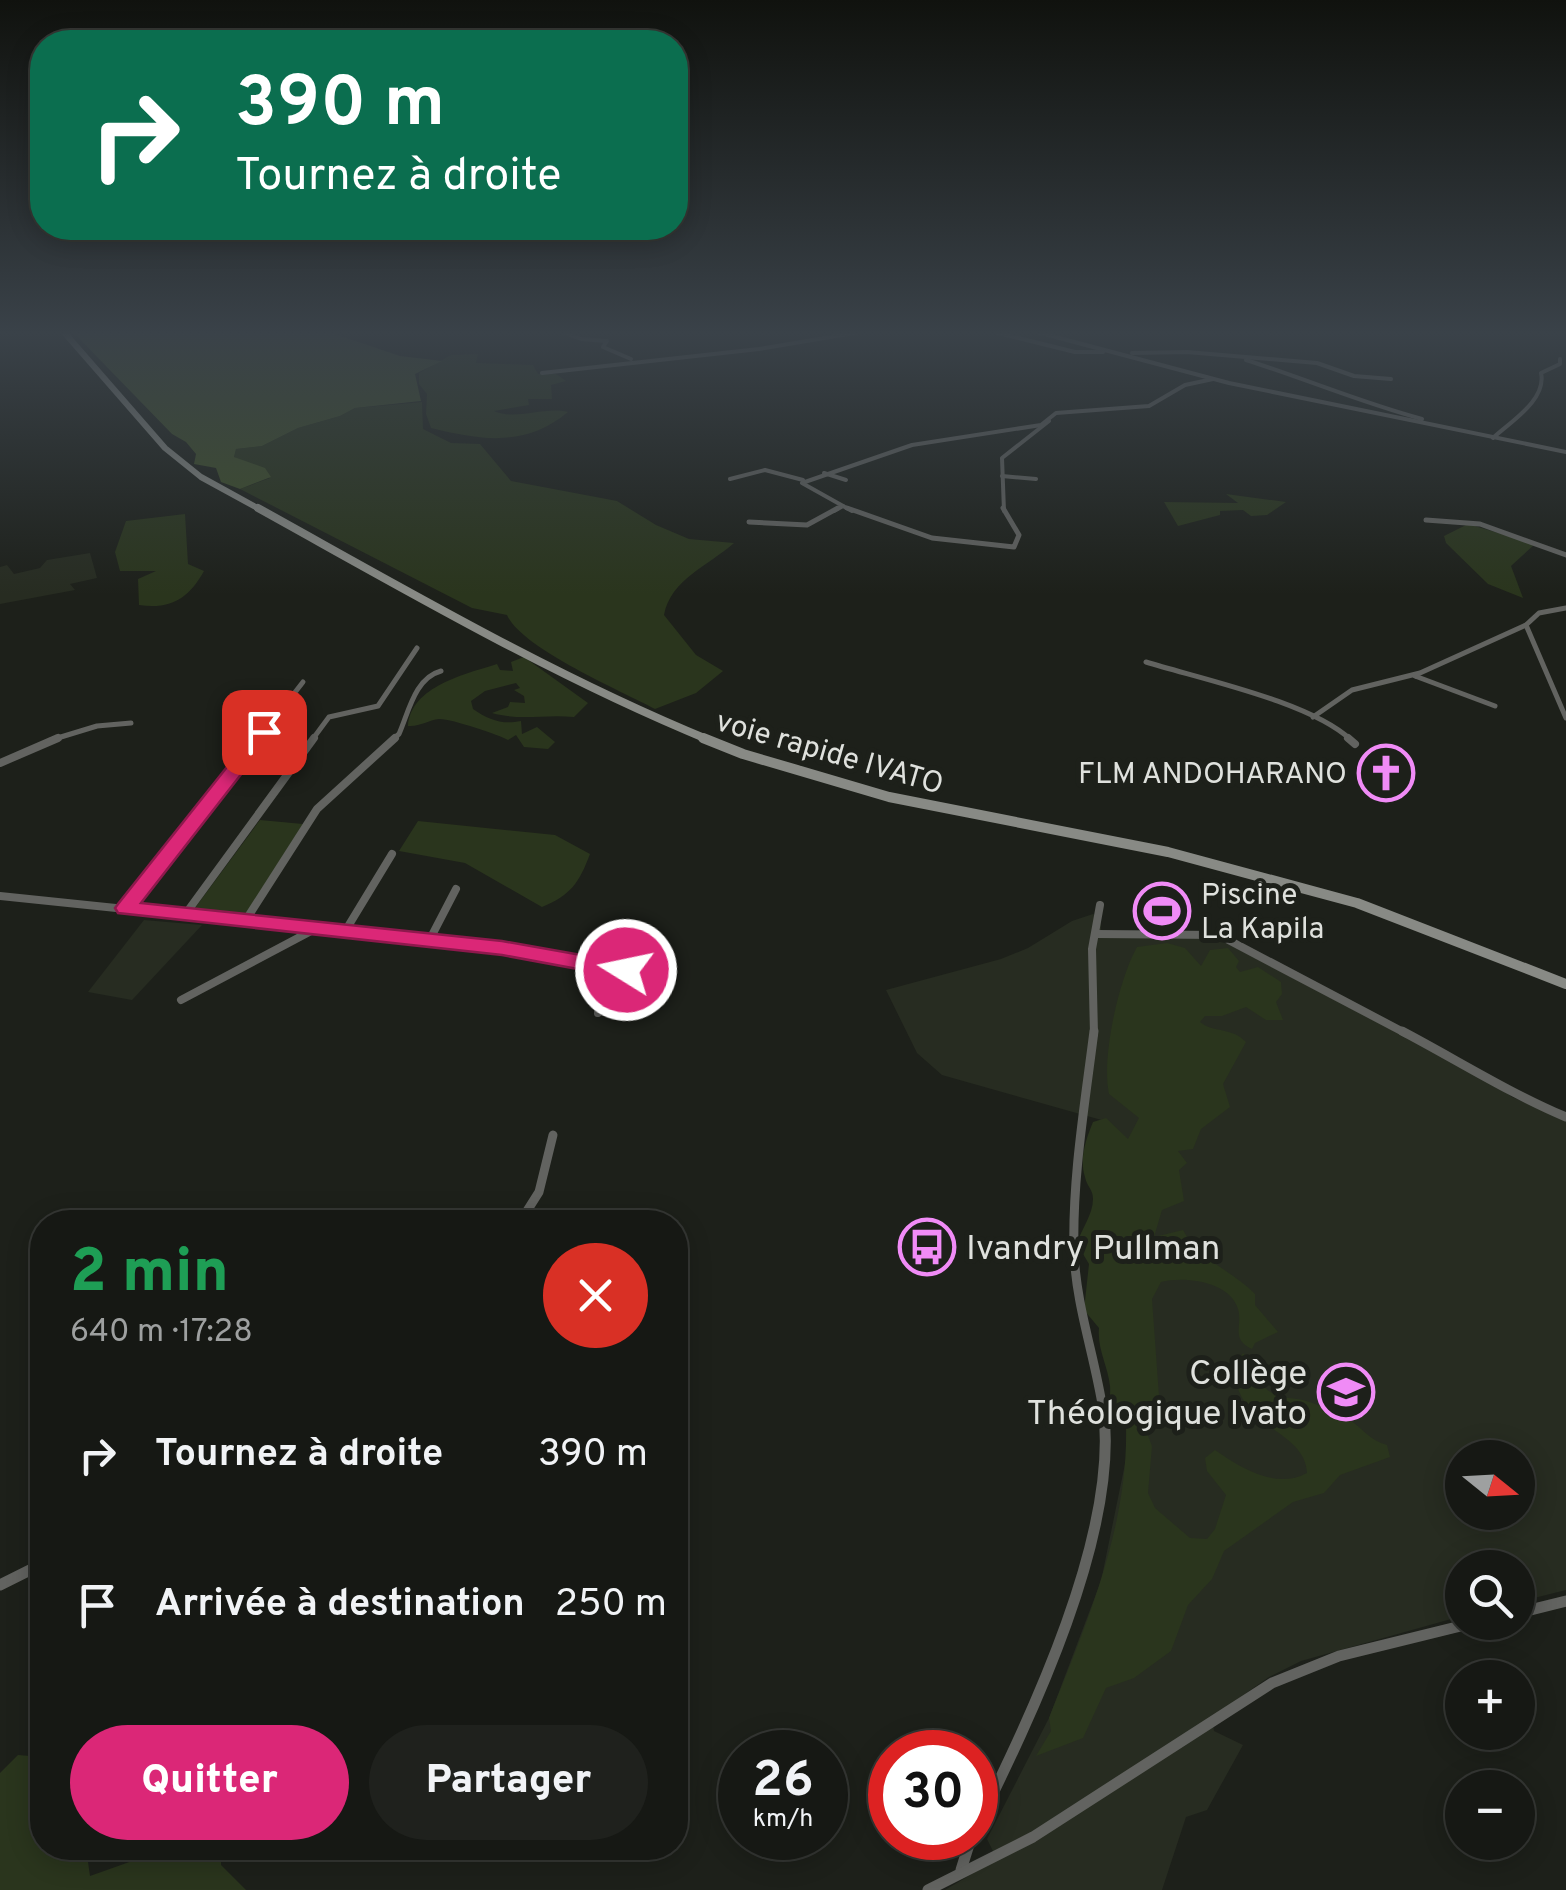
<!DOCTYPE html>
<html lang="fr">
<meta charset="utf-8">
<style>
body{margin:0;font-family:Overpass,sans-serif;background:#1f211d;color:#f1f3f6;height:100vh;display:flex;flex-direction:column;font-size:38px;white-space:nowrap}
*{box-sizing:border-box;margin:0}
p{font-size:32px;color:#9ea0a0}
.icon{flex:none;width:55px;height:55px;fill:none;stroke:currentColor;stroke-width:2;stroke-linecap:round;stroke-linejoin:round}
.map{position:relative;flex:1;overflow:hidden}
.side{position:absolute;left:30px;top:1210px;width:658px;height:650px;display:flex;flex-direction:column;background:#161814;border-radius:40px;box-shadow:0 5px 25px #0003,0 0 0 2px #353734}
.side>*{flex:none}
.banner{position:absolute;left:30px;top:30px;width:658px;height:210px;border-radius:40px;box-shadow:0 5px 25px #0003,0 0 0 2px #353734;background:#0b6e4f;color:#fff;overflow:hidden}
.needle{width:65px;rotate:108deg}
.tools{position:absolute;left:1445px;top:1440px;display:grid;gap:20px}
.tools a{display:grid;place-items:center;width:90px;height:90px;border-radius:50%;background:#161814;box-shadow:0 5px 25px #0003,0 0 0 2px #353734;font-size:50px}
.speed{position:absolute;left:718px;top:1730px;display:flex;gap:20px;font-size:50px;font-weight:700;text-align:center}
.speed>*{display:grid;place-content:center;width:130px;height:130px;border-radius:50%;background:#161814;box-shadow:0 5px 25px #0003,0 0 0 2px #353734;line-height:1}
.speed small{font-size:25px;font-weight:400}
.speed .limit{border:15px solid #d22;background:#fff;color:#111}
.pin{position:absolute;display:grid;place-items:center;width:85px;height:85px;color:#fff;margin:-42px;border-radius:20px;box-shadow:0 5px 15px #0006}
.me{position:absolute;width:110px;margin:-55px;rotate:280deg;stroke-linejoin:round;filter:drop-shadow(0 0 8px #0008)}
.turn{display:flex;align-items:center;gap:35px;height:210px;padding:0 40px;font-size:45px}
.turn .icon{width:130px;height:130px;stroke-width:2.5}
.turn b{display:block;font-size:70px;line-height:85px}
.round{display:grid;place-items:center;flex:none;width:105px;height:105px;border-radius:52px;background:#1f211d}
.summary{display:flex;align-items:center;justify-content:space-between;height:170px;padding:0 40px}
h1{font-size:60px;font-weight:800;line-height:75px;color:#1e9e55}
.cta{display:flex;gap:20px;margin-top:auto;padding:20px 40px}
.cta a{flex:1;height:115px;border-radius:60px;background:#db2777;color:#fff;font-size:40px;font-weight:800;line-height:115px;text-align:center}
.cta a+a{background:#1f211d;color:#f1f3f6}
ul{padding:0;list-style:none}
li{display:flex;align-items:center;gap:30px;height:150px;padding:0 40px}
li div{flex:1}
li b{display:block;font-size:38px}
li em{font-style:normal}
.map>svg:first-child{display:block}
.built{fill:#272c21;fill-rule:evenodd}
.green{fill:#2a351d}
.water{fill:#3e4e28}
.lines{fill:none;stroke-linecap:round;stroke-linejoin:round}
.minor-far4{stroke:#626360;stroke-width:4}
.minor-far3{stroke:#626360;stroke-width:5}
.minor-far2{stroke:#626360;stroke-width:8}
.minor-far1{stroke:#626360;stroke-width:9}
.minor{stroke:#626360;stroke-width:11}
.secondary-far2{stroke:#888a85;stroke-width:6}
.secondary-far1{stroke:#888a85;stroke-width:8}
.secondary{stroke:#888a85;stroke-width:10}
.route{fill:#db2777;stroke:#8e194d;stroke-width:2.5}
.labels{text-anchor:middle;stroke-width:10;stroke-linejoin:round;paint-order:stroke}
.street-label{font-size:30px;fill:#dfe1dd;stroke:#1d201a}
.poi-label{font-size:30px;fill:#dfe1dd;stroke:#1d201a;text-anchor:end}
.near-poi-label{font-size:35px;fill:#dfe1dd;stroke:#1d201a;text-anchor:start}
</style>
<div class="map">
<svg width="1566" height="1890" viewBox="0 0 1566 1890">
<rect width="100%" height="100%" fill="#1d201a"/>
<!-- built -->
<g class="built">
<path d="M 90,553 L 97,578 L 70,584 L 75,590 L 0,604 L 0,567 L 7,565 L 14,574 L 40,568 L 47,560 Z"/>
<path d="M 1093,914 L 1101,918 L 1101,936 L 1215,937 L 1495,1084 L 1512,1097 L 1566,1120 L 1566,1590 L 1518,1602 L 1518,1568 L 1462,1568 L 1462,1616 L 1301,1661 L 1269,1677 L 1212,1717 L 1214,1731 L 1243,1745 L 1207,1810 L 1186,1817 L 1162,1890 L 945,1890 L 997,1859 L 987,1839 L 1049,1718 L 1101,1581 L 1127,1454 L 1124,1361 L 1105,1121 L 942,1075 L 917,1053 L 886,990 L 1001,959 L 1028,948 L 1072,921 ZM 1462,1458 L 1518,1458 L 1518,1512 L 1462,1512 Z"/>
<path d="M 144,920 L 202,925 L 132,1000 L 88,992 Z"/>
</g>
<!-- green -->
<g class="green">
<path d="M 478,354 L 476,363 L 533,365 L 538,374 L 556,374 L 566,381 L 551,385 L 552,399 L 528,399 L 529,405 L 494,411 C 516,421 544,406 568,412 C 525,448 480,440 431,428 L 426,414 L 427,394 L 419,384 L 419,373 L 451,355 Z"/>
<path d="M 422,402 L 423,429 L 451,443 L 480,444 L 511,481 L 617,501 L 656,525 L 689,539 L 734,543 C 708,566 671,579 664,615 L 696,655 L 723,671 L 696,693 L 655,709 C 621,691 521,648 507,615 L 472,608 L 240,489 L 270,478 L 234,457 L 236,449 L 262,446 L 298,428 L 340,416 L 355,408 Z"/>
<path d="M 1226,494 L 1286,502 L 1267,515 L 1251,516 L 1243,510 L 1220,511 L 1220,515 L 1178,526 L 1164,502 L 1238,503 Z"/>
<path d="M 185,514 L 188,564 L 204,571 C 189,598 171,610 139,605 L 138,579 L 156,571 L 120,571 L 115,552 L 126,521 Z"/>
<path d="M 1468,524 L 1535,544 L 1511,566 L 1523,598 L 1488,584 L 1446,543 L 1444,536 Z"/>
<path d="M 524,657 L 588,703 L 574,717 C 545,714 520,721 492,713 L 508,707 L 510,702 L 525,703 L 524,696 L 514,690 L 520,688 L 516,683 L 485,691 L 471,701 L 473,709 C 489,720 502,725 521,721 L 522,734 L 537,727 L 555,742 L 548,749 L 524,747 L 516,735 L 508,740 C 500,735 449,718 439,719 C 428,720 420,727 408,726 C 411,686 466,674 497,664 L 500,670 L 513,671 L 511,662 Z"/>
<path d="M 260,820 L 303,824 L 244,917 L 192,912 Z"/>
<path d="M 418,821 L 555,835 L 590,854 C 579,883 571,895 542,907 L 465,863 L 399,851 Z"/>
<path d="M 1167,943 L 1185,948 L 1201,966 L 1210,950 L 1228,948 L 1239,961 L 1236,967 L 1240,972 L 1258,967 L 1281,982 L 1282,994 L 1276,1002 L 1283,1020 L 1266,1020 L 1246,1007 L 1222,1016 L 1205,1016 L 1200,1022 C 1213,1033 1232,1027 1246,1042 L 1223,1084 L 1230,1107 L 1201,1129 L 1193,1149 L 1178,1151 L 1187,1163 L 1179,1170 L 1184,1201 L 1162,1210 L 1154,1237 L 1183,1230 C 1198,1260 1232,1270 1255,1294 L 1255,1305 L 1278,1332 L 1255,1343 L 1252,1349 C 1230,1339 1243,1326 1238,1309 C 1230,1281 1184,1276 1161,1282 L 1152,1299 L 1159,1396 L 1143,1423 L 1152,1446 L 1148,1493 L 1155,1508 L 1190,1538 L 1207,1539 L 1215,1529 L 1226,1495 L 1207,1471 L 1205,1458 L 1215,1450 C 1241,1468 1276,1490 1307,1473 C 1305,1429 1237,1430 1234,1368 L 1243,1353 L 1247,1358 L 1242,1369 C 1256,1376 1260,1386 1272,1393 C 1281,1398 1293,1398 1303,1400 C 1318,1404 1335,1412 1348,1419 C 1363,1428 1370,1441 1387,1445 L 1390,1457 L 1340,1475 L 1324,1493 L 1293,1502 L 1224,1551 L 1212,1579 L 1188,1605 L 1171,1651 L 1134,1678 L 1106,1688 L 1083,1738 L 1036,1756 L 1051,1731 L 1049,1718 C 1086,1625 1129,1526 1126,1424 L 1112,1419 C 1107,1403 1111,1400 1110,1386 C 1108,1366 1097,1349 1099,1328 L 1084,1310 L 1089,1264 L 1077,1244 C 1081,1229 1093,1215 1093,1199 C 1093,1189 1087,1187 1085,1177 C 1079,1159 1086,1139 1093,1122 L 1106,1118 L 1128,1139 L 1139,1118 L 1109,1094 C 1101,1057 1119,979 1137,947 Z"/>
<path d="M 18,1755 L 42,1757 L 42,1848 L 86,1848 L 90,1876 L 135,1860 L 146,1848 L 221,1848 L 221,1865 L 246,1890 L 0,1890 L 0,1773 Z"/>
</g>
<!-- water -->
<path class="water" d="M 72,331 L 326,331 L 400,356 L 442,361 L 415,374 L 421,401 L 355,408 L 340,416 L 298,428 L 262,446 L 236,449 L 234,457 L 265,468 L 271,477 L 240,489 L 221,482 L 216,468 L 194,464 L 196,454 L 186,442 L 172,434 Z"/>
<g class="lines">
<!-- minor-far4 -->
<g class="minor-far4">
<path d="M 560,331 L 581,339 L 607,341 L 603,347 L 631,359"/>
<path d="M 990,331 L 1075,352 L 1103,352"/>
<path d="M 1033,331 L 1229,383 L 1566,452"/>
<path d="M 1132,353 L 1187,352 L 1317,363 L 1354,376 L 1391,379"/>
<path d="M 1246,360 C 1306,379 1362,403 1422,419"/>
<path d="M 542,373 L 759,349 L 866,331"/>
<path d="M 1493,438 C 1510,422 1547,400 1541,373 L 1560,364 L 1560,359"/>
<path d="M 824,473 L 846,480"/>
<path d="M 1002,476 L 1036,479"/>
<path d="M 730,479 L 765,470 L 803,480"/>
<path d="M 834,511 L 843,506"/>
<path d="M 852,511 L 802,483 L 912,445 L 1041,425 L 1056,413 L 1149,406 L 1185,385 L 1213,379"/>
<path d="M 1004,511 L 1002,458 L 1049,421"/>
</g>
<!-- minor-far3 -->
<g class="minor-far3">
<path d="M 847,508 L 932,538 L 1014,547 L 1019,535 L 1003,508"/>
<path d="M 1426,520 L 1480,524 L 1566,555"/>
<path d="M 749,522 L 807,525 L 838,508"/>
<path d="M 1526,625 L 1566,718"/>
<path d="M 1146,662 C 1201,679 1311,702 1351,740"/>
<path d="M 1415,676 L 1495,706"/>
<path d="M 1313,717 L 1352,690 L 1420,673 L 1526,625 L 1539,613 L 1566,608"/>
<path d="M 51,740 L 97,726 L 131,723"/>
<path d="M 258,740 L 303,682"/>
<path d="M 312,740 L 329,717 L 378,706 L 417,648"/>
<path d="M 392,740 L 399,734 C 409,711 415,678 441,671"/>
</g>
<!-- minor-far2 -->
<g class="minor-far2">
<path d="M 1348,738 L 1355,744"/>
<path d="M 0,763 L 58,738"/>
<path d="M 0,896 L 502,948 L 626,970 L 631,976 L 601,994 L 598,1013"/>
<path d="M 126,909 L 260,738"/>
<path d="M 184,916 L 314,738"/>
<path d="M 244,923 L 317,809 L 395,738"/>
<path d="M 344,933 L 392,854"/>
<path d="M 1096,934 L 1219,935 L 1407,1034"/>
<path d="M 429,941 L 456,889"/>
<path d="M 181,1000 L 313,930"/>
<path d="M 1094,1034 L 1092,949 L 1100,905"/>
</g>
<!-- minor-far1 -->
<g class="minor-far1">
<path d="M 1094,1031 C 1085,1103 1072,1179 1074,1252 C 1076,1306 1095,1357 1103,1410"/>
<path d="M 1402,1031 C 1457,1060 1509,1093 1566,1117"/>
<path d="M 520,1222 L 539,1192 L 553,1135"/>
</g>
<!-- minor -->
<g class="minor">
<path d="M 0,1585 L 42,1564"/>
<path d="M 1518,1613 L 1566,1601"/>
<path d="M 975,1830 C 1030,1719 1121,1531 1103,1407"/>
<path d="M 961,1870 L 971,1838"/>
<path d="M 928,1890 L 1033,1837 L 1272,1683 L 1339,1656 L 1477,1622"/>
</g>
<!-- secondary-far2 -->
<path class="secondary-far2" d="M 63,331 L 165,448 L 201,477 L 263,511"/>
<!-- secondary-far1 -->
<path class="secondary-far1" d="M 258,508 C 406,590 553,676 709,740"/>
<!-- secondary -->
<path class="secondary" d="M 703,738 L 743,754 L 889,797 L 1168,852 L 1357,903 L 1566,984"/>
</g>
<!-- sky -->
<linearGradient id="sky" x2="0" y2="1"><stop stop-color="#10120e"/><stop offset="0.56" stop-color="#3a4249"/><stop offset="1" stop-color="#3a4249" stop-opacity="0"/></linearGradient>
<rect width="1566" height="595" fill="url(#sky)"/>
<!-- route -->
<path class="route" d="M 264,726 L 274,732 L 141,903 L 502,941 L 626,963 L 638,970 L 634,976 L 626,978 L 502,955 L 118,913 L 115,908 L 118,904 L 258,728 Z"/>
<!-- icons -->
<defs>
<g id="church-ring" transform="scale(2.875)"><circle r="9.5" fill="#1d201a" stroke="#f08bf6" stroke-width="1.5"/><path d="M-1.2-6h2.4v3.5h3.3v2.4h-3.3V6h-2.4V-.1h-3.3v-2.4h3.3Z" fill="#f08bf6"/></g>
<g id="stadium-ring" transform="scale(2.875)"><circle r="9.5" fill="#1d201a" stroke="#f08bf6" stroke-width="1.5"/><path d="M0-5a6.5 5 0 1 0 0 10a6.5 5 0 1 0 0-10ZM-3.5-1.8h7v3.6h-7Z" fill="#f08bf6"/></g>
<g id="bus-ring" transform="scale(2.875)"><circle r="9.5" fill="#1d201a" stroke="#f08bf6" stroke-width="1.5"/><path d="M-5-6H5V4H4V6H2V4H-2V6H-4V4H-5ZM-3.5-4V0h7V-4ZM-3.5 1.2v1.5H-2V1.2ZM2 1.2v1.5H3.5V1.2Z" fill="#f08bf6"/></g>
<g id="school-ring" transform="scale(2.875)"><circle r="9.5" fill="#1d201a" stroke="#f08bf6" stroke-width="1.5"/><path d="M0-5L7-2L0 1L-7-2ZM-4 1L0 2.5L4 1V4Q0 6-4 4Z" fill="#f08bf6"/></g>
</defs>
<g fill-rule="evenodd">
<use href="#church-ring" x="1386" y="773"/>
<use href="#stadium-ring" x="1162" y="911"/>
<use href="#bus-ring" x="927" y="1247"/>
<use href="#school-ring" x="1346" y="1392"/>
</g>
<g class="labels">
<!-- street labels -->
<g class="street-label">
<text transform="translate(830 752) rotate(16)" y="10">voie rapide IVATO</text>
</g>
<!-- poi labels -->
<g class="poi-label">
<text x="1347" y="783">FLM ANDOHARANO</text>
<text x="1201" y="904" text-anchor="start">Piscine<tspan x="1201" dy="34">La Kapila</tspan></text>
</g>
<!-- near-poi labels -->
<g class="near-poi-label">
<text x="966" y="1259">Ivandry Pullman</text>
<text x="1307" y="1384" text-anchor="end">Collège<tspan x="1307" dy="40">Théologique Ivato</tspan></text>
</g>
</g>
</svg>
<div class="tools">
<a><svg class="needle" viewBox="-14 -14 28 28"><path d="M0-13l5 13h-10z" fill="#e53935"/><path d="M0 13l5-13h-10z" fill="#9ea0a0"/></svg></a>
<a><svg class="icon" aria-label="search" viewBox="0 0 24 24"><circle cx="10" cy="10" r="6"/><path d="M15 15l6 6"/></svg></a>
<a>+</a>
<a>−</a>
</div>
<div class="speed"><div>26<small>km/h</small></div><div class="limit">30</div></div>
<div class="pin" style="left:264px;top:732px;background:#d93025"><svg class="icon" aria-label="arrive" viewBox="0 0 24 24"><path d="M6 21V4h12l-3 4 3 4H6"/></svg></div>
<svg class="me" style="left:626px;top:970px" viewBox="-20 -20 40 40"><circle r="17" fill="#db2777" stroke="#fff" stroke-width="3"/><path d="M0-11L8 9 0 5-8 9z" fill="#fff"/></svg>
<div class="banner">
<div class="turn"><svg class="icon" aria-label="right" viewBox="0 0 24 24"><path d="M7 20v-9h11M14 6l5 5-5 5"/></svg><div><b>390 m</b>Tournez à droite</div></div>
</div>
<section class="side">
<div class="summary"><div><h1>2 min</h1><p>640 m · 17:28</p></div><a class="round" style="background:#d93025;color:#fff"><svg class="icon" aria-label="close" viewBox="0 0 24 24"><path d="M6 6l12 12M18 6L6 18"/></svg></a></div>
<ul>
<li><svg class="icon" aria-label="right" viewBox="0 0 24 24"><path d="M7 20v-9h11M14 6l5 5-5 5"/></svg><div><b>Tournez à droite</b></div><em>390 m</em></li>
<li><svg class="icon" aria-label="arrive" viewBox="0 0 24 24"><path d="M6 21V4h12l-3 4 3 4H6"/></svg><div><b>Arrivée à destination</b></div><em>250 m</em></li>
</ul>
<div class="cta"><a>Quitter</a><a>Partager</a></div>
</section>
</div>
